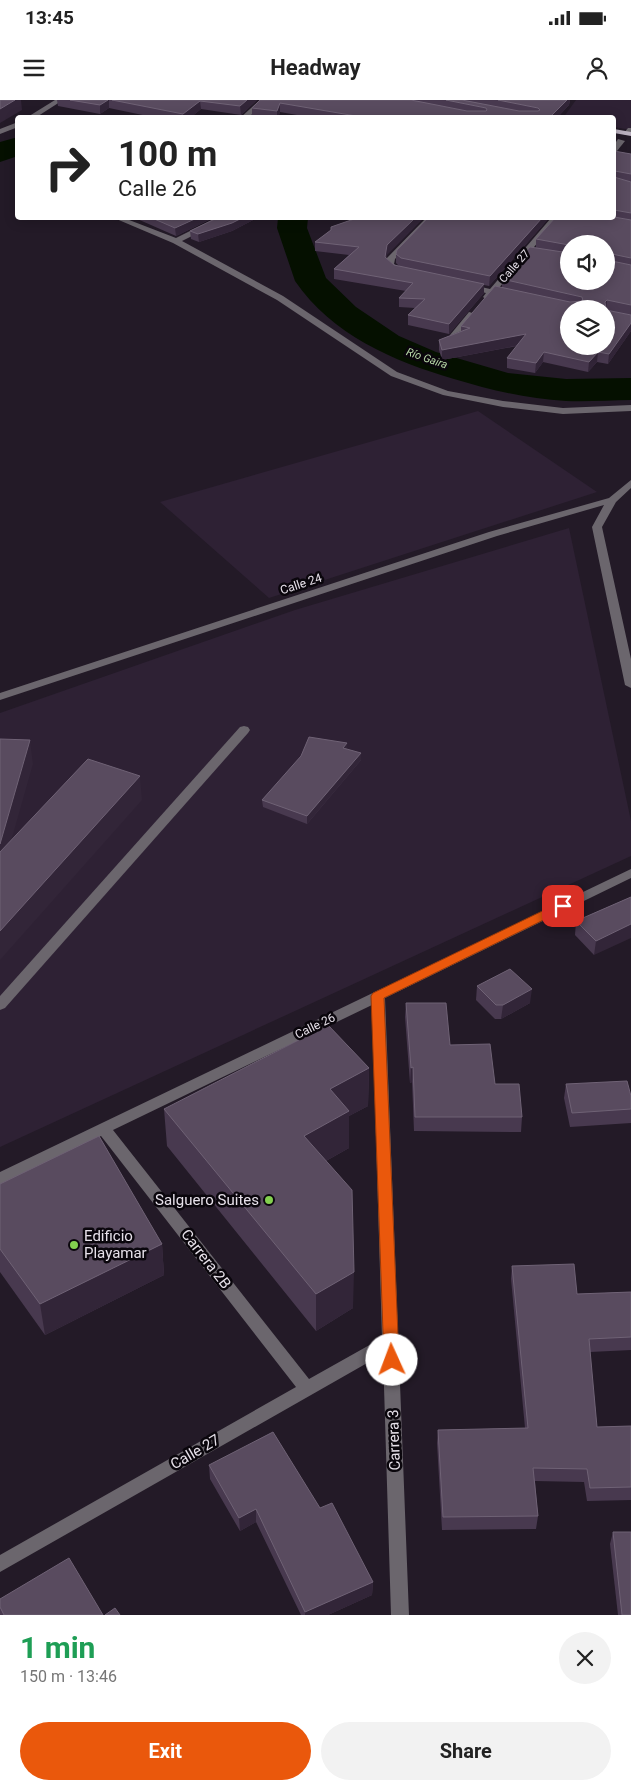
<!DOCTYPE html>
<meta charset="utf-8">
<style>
body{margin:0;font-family:Roboto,sans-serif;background:#f2f2f2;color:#222;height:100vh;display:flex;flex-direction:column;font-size:19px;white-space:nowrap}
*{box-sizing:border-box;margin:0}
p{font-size:16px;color:#767676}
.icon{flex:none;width:28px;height:28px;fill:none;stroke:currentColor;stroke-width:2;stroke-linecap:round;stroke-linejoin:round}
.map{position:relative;height:1515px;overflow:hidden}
.drawer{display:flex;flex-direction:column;background:#fff;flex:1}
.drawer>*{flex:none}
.top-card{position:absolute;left:15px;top:15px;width:601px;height:105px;border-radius:5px;box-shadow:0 2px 12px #0003;background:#fff;color:#222;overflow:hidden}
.controls{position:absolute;left:560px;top:135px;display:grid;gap:10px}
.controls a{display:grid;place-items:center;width:55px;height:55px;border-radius:50%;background:#fff;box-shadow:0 2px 12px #0003;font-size:25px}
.pin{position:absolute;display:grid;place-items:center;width:42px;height:42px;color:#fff;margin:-21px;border-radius:10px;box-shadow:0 2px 8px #0006}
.me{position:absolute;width:55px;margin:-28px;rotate:358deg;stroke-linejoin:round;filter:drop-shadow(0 0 4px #0008)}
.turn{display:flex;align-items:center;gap:18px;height:105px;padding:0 20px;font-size:22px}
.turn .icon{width:65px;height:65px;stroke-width:2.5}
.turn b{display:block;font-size:35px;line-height:42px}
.round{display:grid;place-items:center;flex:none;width:52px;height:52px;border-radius:26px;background:#f2f2f2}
.head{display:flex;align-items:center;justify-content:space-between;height:85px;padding:0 20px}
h1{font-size:30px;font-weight:700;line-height:38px;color:#1e9e55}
.action{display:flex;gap:10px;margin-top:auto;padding:10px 20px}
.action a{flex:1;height:58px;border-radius:30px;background:#ea580c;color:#fff;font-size:20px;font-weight:700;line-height:58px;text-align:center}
.action a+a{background:#f2f2f2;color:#222}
.status{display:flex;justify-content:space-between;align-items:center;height:35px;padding:0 25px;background:#fff;direction:ltr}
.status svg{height:14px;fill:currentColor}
header{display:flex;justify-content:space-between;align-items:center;height:65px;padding:0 20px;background:#fff;font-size:22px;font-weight:700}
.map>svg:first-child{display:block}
.built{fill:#2e2134}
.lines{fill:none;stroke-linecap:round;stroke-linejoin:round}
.river{fill:#051000;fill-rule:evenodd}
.minor{fill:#6b666d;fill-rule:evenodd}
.major{fill:#bab0bf;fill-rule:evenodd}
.wall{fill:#48394f;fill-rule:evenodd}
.shaded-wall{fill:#322538}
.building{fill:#594b5f;stroke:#6f6275}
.route{fill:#ea580c;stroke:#983908}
.poi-dot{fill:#83d04f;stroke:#0a060c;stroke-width:2}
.labels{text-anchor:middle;stroke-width:5;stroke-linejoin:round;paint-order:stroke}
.far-street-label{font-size:11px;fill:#e7e1ea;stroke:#0a060c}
.far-water-label{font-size:11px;font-style:italic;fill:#b6d6a6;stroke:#0a060c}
.street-label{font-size:12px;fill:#e7e1ea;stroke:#0a060c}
.near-poi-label{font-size:15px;fill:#e7e1ea;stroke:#0a060c;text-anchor:end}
.near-street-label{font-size:15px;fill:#e7e1ea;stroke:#0a060c}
</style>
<div class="status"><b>13:45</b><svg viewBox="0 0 49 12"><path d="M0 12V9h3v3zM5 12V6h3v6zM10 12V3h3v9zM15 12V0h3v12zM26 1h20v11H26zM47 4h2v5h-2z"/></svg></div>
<header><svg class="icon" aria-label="menu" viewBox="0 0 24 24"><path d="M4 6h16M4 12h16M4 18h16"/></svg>Headway<svg class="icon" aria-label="person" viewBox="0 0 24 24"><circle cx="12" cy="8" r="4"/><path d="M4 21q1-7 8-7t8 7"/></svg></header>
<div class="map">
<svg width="631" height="1515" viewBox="0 0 631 1515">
<rect width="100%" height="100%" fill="#231a27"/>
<!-- built -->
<g class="built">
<path d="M 576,0 L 631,0 L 631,30 L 614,27 L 614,18 L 563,18 Z"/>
<path d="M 478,311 L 597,392 L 269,498 L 160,402 Z"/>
<path d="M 569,428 L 631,721 L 631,756 L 0,1047 L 0,613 L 295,510 Z"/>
</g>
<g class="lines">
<!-- river -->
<g class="river">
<path d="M 18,37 L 18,56 L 0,62 L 0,42 Z"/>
<path d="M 278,118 L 308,118 L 307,128 L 326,178 L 356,207 L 399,236 L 436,252 L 508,273 L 566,279 L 631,278 L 631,300 C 610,300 588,302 566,301 C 527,299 491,290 454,279 C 393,261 332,235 295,181 L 277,128 Z"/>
</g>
<!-- minor -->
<g class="minor">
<path d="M 55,0 L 63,0 L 35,18 L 26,18 Z"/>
<path d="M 260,0 L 267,0 L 248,18 L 240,18 Z"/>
<path d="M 18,22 L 18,27 L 0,34 L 0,29 Z"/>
<path d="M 628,28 L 631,28 L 631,34 L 625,35 L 624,33 Z"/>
<path d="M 618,39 L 625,41 L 617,51 L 614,51 L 614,45 Z"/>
<path d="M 114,118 L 124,118 L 176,138 L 216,118 L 225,118 L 224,120 L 182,141 L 283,196 L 397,272 L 448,291 L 503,301 L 563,308 L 631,305 L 631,311 L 563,314 L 503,307 L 443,295 L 391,276 L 277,200 L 173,143 Z"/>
<path d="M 426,118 L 434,118 L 395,159 L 394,164 L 406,172 L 402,174 L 394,173 L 386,165 L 387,158 Z"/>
<path d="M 551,118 L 559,118 L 497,190 L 510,193 L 510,197 L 494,194 L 487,200 L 483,197 L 486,193 L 465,188 L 464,186 L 468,184 L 490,189 Z"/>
<path d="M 469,212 L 476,214 L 456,239 L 450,239 L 450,235 Z"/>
<path d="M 631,380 L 631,388 L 616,402 L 602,427 L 631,559 L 631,588 L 625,585 L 592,427 L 604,405 L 497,436 L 0,600 L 0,593 L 489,432 L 609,398 Z"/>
<path d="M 244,626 L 248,627 L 250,630 L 248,633 L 5,908 L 0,910 L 0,896 L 240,627 Z"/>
<path d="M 631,769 L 631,778 L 385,898 L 409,1515 L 391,1515 L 383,1254 L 0,1472 L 0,1455 L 296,1287 L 101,1036 L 0,1085 L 0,1072 ZM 372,905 L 382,1238 L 309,1279 L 113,1030 Z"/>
</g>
<!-- major -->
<path class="major" d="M 614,29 L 631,32 L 631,36 L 614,33 Z"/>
</g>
<!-- wall -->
<g class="wall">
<path d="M 57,0 L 257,0 L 241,15 L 201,9 L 190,18 L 157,18 L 109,8 L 100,14 L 58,6 Z"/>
<path d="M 260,0 L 570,0 L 569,5 L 557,18 L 314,18 L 280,12 L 278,18 L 259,18 L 252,17 L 252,8 Z"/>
<path d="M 614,51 L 631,54 L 631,231 L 608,264 L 597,262 L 588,272 L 543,262 L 535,273 L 507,268 L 507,258 L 517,246 L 442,260 L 439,250 L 439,240 L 461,231 L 461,226 L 502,188 L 502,179 L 536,147 L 536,139 L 614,118 ZM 569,144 L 606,181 L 569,181 Z"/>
<path d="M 135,118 L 213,118 L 176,136 Z"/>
<path d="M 217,118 L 257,118 L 232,131 L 199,142 L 191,139 L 190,131 Z"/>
<path d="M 428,118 L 549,118 L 489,186 L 484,185 L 484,193 L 449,234 L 408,225 L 408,215 L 415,208 L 399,207 L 399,198 L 406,191 L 334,179 L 334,169 L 349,155 L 315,151 L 315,142 L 367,119 L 387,155 L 386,158 L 394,165 L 400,167 L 396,163 L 396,154 Z"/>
<path d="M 361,653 L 361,660 L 307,724 L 263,707 L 262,700 Z"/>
<path d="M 631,797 L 594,855 L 575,835 L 576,821 Z"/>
<path d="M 477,886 L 530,903 L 501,919 L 495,919 L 476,900 Z"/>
<path d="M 406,903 L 450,945 L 495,984 L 522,1017 L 521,1032 L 414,1031 L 412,982 L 410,983 L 405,917 Z"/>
<path d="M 369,968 L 368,1006 L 349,1016 L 349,1048 L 326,1061 L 353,1208 L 316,1231 L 167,1046 L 164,1009 Z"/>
<path d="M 566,984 L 631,996 L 631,1023 L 570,1027 L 564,998 Z"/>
<path d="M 0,1084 L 162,1144 L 164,1175 L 45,1235 L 0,1172 Z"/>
<path d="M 512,1166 L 577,1194 L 631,1192 L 631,1250 L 590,1252 L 597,1327 L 631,1326 L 631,1400 L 587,1401 L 584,1382 L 535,1381 L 538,1416 L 536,1429 L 442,1430 L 437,1343 L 438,1330 L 525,1328 L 511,1179 Z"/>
<path d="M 209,1365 L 320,1408 L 373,1482 L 372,1495 L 328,1515 L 301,1515 L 256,1422 L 240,1431 L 210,1379 Z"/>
<path d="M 613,1432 L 631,1515 L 618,1515 L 610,1444 Z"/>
<path d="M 0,1499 L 103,1515 L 0,1515 Z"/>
</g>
<!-- shaded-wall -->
<g class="shaded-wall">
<path d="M 15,0 L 21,0 L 22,10 L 0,23 L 0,9 Z"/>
<path d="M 108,0 L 109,0 L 109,8 L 100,14 L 100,5 Z"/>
<path d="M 247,0 L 257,0 L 241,15 L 240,6 Z"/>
<path d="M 567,0 L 570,0 L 569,5 L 557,18 L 549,18 Z"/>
<path d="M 200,1 L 201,9 L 190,18 L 183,18 L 183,14 Z"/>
<path d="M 280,3 L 280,12 L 278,18 L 277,18 L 277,11 Z"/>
<path d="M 197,118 L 213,118 L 176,136 L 175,128 Z"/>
<path d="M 242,118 L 257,118 L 232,131 L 199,142 L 198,134 Z"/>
<path d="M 415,118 L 424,118 L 387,155 L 385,166 L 385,157 L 387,145 Z"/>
<path d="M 542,118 L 549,118 L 489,186 L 490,176 Z"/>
<path d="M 484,184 L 484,193 L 449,234 L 449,224 Z"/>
<path d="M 607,200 L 606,210 L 606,209 L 604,209 L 605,202 Z"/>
<path d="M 631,223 L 631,231 L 608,264 L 609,254 Z"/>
<path d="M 526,234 L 525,244 L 442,260 L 442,250 Z"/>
<path d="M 544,252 L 543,262 L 535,273 L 536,263 Z"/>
<path d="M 598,252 L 597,262 L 588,272 L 589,262 Z"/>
<path d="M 30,640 L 33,664 L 0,780 L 0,744 Z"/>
<path d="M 347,643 L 347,650 L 343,648 Z"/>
<path d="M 361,653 L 361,660 L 307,724 L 307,716 Z"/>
<path d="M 140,676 L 142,700 L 0,860 L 0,831 Z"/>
<path d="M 631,824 L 631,838 L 594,855 L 596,841 Z"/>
<path d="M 532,889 L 530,903 L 501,919 L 503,905 Z"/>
<path d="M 413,967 L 412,982 L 410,983 L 411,968 Z"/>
<path d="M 369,968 L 368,1006 L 349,1016 L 349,1048 L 304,1073 L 304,1036 L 330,989 Z"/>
<path d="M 162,1144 L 164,1175 L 45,1235 L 40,1204 Z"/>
<path d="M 354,1172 L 353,1208 L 316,1231 L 316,1194 Z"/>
<path d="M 256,1409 L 256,1422 L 240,1431 L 239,1418 Z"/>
<path d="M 373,1482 L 372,1495 L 328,1515 L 305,1515 L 305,1512 Z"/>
</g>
<!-- building -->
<g class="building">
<path d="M 0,0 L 15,0 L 0,9 Z"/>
<path d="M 70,0 L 108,0 L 100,5 Z"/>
<path d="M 112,0 L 247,0 L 240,6 L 200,1 L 183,14 Z"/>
<path d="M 260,0 L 411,0 L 467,11 L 486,11 L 487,10 L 486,8 L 446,0 L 462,0 L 519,11 L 538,11 L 540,10 L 538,8 L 498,0 L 567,0 L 549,18 L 354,18 L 356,16 L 280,3 L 277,11 L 252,8 Z"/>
<path d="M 614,51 L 631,54 L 631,74 L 615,71 L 614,75 Z"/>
<path d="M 614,77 L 631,82 L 631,113 L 614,110 Z"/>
<path d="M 614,117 L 631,120 L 631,158 L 607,153 L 606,154 L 606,144 L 569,144 L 569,145 L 536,139 L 555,118 Z"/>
<path d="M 152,118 L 197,118 L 175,128 Z"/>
<path d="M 217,118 L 242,118 L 232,123 L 198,134 L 190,131 Z"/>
<path d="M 357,118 L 363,118 L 367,119 L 369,118 L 415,118 L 387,145 L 385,157 L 394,165 L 484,184 L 449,224 L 408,215 L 425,199 L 399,198 L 413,183 L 334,169 L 359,147 L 315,142 L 331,130 L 331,127 Z"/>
<path d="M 428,118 L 542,118 L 490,176 L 401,158 L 396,154 L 397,150 Z"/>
<path d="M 530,147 L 569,153 L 569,181 L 606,181 L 606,159 L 607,160 L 631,165 L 631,205 L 607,200 L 605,202 L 606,209 L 569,209 L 569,246 L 606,246 L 606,210 L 631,215 L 631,223 L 609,254 L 598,252 L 589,262 L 544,252 L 536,263 L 507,258 L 526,234 L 442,250 L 439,240 L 470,228 L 461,226 L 495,186 L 570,202 L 583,201 L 582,197 L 502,179 Z"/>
<path d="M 309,637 L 347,643 L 343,648 L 361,653 L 307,716 L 262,700 L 301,656 Z"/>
<path d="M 0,639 L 30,640 L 0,744 Z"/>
<path d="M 88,659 L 140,676 L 0,831 L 0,752 Z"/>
<path d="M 631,797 L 631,824 L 596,841 L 576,821 Z"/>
<path d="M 510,869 L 532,889 L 503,905 L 496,905 L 477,886 Z"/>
<path d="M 406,903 L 446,903 L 450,945 L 490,944 L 495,984 L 519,984 L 522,1017 L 415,1017 L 413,967 L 411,968 Z"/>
<path d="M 328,925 L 369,968 L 330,989 L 349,1011 L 304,1036 L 352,1090 L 354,1172 L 316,1194 L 164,1009 Z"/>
<path d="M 627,981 L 631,996 L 631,1009 L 572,1013 L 566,984 Z"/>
<path d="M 99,1036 L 162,1144 L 40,1204 L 0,1149 L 0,1084 Z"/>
<path d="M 574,1164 L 577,1194 L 631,1192 L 631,1237 L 589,1239 L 597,1327 L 631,1326 L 631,1387 L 590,1388 L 587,1369 L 533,1368 L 538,1416 L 443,1417 L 438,1330 L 528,1328 L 512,1166 Z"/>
<path d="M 273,1332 L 320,1408 L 332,1403 L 373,1482 L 305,1512 L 256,1409 L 239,1418 L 209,1365 Z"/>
<path d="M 613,1432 L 631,1432 L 631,1515 L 622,1515 Z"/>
<path d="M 69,1458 L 103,1515 L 4,1515 L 0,1507 L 0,1499 Z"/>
<path d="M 115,1508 L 120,1515 L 105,1515 Z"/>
</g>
<!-- route -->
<path class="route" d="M 563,801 L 569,806 L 568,808 L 384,898 L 399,1260 L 397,1265 L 392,1267 L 386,1265 L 384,1260 L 371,896 L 373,893 Z"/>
<!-- markers -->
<g class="poi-dot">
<circle cx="269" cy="1100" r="5"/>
<circle cx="74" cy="1145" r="5"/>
</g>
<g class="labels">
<!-- far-street labels -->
<g class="far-street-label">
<text transform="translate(514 166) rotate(-49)" y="4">Calle 27</text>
</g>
<!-- far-water labels -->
<g class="far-water-label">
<text transform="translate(427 258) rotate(19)" y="4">Río Gaira</text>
</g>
<!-- street labels -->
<g class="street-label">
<text transform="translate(301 484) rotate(-18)" y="4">Calle 24</text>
<text transform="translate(315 926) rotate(-26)" y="4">Calle 26</text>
</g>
<!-- near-poi labels -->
<g class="near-poi-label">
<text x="259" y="1105">Salguero Suites</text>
<text x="84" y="1141" text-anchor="start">Edificio<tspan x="84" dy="17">Playamar</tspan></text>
</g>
<!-- near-street labels -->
<g class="near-street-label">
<text transform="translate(206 1159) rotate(52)" y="5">Carrera 2B</text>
<text transform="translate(394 1340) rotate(-92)" y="5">Carrera 3</text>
<text transform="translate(195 1352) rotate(-30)" y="5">Calle 27</text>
</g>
</g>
</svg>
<div class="controls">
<a><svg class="icon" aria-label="sound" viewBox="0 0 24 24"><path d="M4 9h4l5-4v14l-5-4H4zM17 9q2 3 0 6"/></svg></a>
<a><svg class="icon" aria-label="layers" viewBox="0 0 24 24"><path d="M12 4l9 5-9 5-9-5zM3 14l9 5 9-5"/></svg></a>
</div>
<div class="pin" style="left:563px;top:806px;background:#d93025"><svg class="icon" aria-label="arrive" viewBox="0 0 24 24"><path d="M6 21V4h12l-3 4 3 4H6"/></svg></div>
<svg class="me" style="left:392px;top:1260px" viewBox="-20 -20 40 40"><circle r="19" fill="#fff"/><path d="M0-13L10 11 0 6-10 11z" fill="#ea580c"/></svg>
<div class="top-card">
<div class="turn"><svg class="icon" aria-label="right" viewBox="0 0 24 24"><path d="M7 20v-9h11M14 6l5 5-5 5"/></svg><div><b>100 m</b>Calle 26</div></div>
</div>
</div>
<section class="drawer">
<div class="head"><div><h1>1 min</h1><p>150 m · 13:46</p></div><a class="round"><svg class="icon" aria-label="close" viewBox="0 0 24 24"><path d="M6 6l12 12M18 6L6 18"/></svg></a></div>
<div class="action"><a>Exit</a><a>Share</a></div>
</section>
